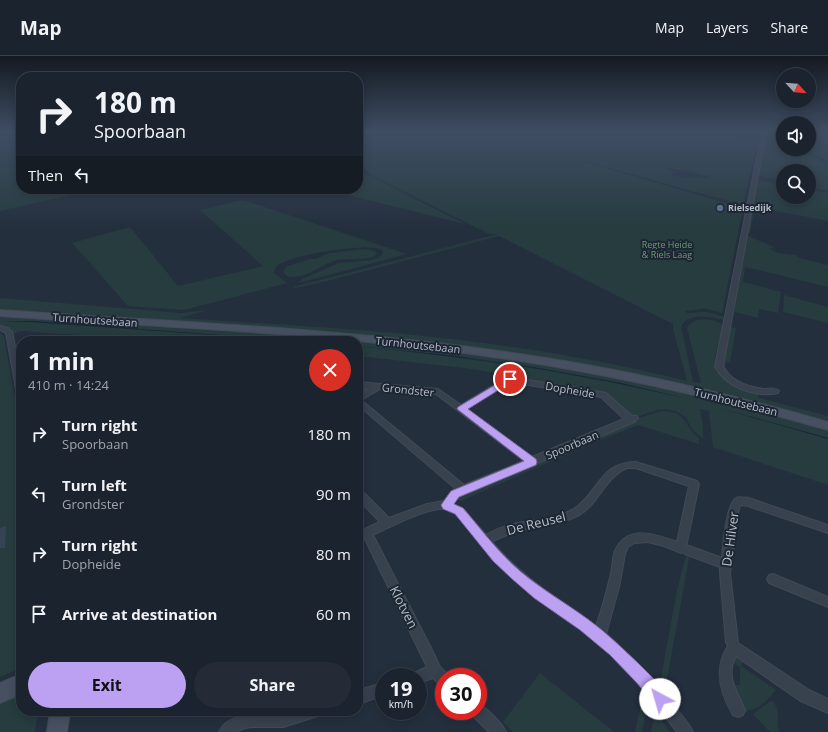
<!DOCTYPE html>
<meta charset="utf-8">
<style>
body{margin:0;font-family:"Open Sans",sans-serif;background:#242b36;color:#f1f3f6;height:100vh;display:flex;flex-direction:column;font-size:15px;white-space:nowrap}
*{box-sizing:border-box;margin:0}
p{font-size:13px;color:#a0a4aa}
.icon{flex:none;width:22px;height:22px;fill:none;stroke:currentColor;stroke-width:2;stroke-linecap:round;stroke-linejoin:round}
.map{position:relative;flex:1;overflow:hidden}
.details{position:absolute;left:16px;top:280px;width:347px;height:380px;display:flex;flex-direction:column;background:#1b232e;border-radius:16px;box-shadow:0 2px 10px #0003,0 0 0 1px #39404a}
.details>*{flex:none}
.banner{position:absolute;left:16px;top:16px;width:347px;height:122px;border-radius:16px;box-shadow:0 2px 10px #0003,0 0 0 1px #39404a;background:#1b232e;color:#f1f3f6;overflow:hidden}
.needle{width:26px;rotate:116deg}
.tools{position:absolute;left:776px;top:12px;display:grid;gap:8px}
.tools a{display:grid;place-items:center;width:40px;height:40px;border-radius:50%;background:#1b232e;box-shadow:0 2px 10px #0003,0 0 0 1px #39404a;font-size:20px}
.speed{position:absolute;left:375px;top:612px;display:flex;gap:8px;font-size:20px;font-weight:700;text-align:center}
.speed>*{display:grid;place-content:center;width:52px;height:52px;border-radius:50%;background:#1b232e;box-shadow:0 2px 10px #0003,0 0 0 1px #39404a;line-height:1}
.speed small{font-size:10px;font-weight:400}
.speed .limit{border:6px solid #d22;background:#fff;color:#111}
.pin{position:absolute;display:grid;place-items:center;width:34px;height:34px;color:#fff;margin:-17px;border:2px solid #fff;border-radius:50%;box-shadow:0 1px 4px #0007}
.me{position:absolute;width:44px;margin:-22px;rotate:321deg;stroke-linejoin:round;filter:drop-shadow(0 0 3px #0008)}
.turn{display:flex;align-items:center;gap:14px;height:84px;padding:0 12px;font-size:18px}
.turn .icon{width:52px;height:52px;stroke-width:2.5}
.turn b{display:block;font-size:28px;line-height:34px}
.then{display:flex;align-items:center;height:38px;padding:0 12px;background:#0003;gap:8px;font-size:15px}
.round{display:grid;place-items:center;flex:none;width:42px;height:42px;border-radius:21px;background:#242b36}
.headline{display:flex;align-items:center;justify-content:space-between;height:68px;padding:0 12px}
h1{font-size:24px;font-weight:700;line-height:30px}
.primary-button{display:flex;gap:8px;margin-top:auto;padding:8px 12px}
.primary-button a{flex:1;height:46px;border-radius:24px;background:#bca0f2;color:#111;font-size:16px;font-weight:700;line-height:46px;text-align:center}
.primary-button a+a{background:#242b36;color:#f1f3f6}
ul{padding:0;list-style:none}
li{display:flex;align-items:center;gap:12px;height:60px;padding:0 12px}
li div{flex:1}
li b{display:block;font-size:15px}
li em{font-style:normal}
header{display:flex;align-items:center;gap:24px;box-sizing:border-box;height:56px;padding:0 20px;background:#1b232e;border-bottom:1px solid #39404a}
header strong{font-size:19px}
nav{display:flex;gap:22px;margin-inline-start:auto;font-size:14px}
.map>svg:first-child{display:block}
.green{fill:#263c3f;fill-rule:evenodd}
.water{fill:#17263c}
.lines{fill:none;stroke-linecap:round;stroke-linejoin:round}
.stream{stroke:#17263c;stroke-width:1}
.building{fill:#364354}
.street-casing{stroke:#414a57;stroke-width:2}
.secondary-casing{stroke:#414a57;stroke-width:2}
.street{fill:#38414e;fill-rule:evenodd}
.secondary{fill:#465061;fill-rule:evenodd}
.route{fill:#bca0f2;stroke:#7a689d}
.service-dot{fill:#5c6f8a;stroke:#1d2633;stroke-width:1.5}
.labels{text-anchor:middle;stroke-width:4;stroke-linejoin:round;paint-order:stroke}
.far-poi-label{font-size:9px;font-weight:bold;fill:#b4bcc9;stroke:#1d2633;text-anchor:start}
.far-park-label{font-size:9px;fill:#6b9a76;stroke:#1d2633}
.street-label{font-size:11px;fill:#b4bcc9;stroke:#1d2633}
.near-street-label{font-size:13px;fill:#b4bcc9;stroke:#1d2633}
</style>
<header>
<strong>Map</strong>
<nav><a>Map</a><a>Layers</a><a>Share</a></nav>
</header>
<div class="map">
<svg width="828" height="676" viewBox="0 0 828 676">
<rect width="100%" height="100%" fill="#242f3e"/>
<!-- green -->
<g class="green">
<path d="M 0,76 L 21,76 L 21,133 L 97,133 L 0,155 Z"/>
<path d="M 358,76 L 697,76 L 758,84 L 743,149 L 547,95 L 743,152 L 722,257 L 703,252 L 702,253 L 685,255 L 687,257 L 707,256 L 725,261 L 724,264 C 711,261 690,256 681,270 L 693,326 L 701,327 L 687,272 C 694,260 713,262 723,269 L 723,273 C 720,284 714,298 715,309 C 717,325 746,332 758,337 L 759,342 L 828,360 L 828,368 L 557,303 L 536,300 L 0,255 L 0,242 L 180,257 L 208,254 L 180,262 C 267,268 355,272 442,282 C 525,291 606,305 687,325 L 673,273 L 673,268 L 499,180 L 327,225 L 295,232 L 293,231 L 498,178 L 489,178 L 373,120 L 365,114 L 366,111 L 359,113 ZM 665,111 L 709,120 L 709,122 L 697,121 L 696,122 L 672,120 L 673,115 L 664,112 Z"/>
<path d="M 809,76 L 828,76 L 828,105 L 802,93 L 809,93 Z"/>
<path d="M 765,79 L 771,80 L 783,86 L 783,93 L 797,93 L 828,108 L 828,135 L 809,131 L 809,115 L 783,115 L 783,125 L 757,119 Z"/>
<path d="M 358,116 L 368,119 L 465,168 L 323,133 L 358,133 Z"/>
<path d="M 756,124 L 783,129 L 783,141 L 809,141 L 809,134 L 828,137 L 828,165 L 755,151 L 750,177 L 746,176 Z"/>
<path d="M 243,144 L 407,198 L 299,227 L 302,223 L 339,207 L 372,204 L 380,201 L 383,197 L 382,194 C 368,186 286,199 276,211 C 275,212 274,216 274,217 L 287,227 L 184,254 L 128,250 L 72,187 L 130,171 L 178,230 L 263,210 L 200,154 Z"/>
<path d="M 746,179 L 774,191 L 770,193 L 778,197 L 795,199 L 799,202 L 828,209 L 828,231 L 745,211 L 743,226 L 781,236 L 778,257 L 759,253 L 758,262 L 734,256 L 737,225 Z"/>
<path d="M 365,193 L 375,195 L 377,198 C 367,206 350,201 337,204 C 321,208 304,225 287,220 L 283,216 L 285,212 L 288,210 L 310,203 L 316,203 L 330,197 Z"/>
<path d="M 784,239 L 828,251 L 828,267 L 783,256 Z"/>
<path d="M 0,259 C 138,269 278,275 416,290 C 468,295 520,305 571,312 C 603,321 635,324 667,332 C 721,344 775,359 828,373 L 828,382 L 720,352 L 828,383 L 828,429 L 713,391 L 709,355 L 700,353 L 703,370 L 703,383 L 692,373 L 686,361 L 676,355 L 667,353 L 657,354 L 633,362 L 604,338 L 506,321 L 509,319 L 464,312 L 358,300 L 358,290 L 374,291 L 358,290 L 358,285 L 266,285 L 267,282 L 261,282 L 258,285 L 164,285 L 21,275 L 13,278 L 10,273 L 0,270 ZM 408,295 L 456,300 L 538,312 L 621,327 L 684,342 L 620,328 L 539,313 Z"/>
<path d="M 730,271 L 736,272 L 730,306 L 726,306 L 725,312 L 722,312 L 723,307 Z"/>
<path d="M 0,277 L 4,280 L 5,286 L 21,376 L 21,612 L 0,621 Z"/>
<path d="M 661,355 C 686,354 683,369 699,382 L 699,388 L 638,369 L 590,388 L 461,445 L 455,443 L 457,441 L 634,366 L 635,363 Z"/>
<path d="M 687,496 L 690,497 L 665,634 L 660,627 L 677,534 Z"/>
<path d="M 740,601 L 744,603 L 741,610 L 776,634 C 769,642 760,653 749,654 L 744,658 L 738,649 L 729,629 L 740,629 L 740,611 L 731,606 L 734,602 Z"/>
<path d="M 540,617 L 614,676 L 513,676 L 503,666 Z"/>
<path d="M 21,635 L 21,655 L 38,655 L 35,676 L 0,676 L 0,644 Z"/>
<path d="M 643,639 L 648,645 L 642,676 L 635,676 Z"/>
<path d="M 772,644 C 781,654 776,664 779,676 L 770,676 L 753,658 Z"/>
<path d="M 655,655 L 670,676 L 651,676 Z"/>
</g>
<!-- water -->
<g class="water">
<path d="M 0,265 L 34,265 L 299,285 L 30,266 Z"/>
<path d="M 358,290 L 456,300 L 538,312 L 621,327 L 684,342 L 607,325 L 500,306 Z"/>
<path d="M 720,352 L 828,382 L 828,383 Z"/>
</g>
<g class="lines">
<!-- stream -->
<path class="stream" d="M 824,76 L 828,78"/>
</g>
<!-- building -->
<path class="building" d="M 6,470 L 5,492 L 0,492 L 0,472 Z"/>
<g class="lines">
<!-- street casing -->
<g class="street-casing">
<g id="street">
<path d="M 762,76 L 766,76 L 723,310 C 730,325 748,331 764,333 C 769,333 775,331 779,335 L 778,337 C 756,342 725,331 715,310 Z"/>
<path d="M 0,270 L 8,272 L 12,276 L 21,319 L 21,342 L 17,339 L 6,277 L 0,274 Z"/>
<path d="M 507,321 L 510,321 L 606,337 L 632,360 L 637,360 L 638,362 L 634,366 L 458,441 L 453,448 L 464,454 L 486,479 C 497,473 507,469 518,467 C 536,463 559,463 575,452 C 599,436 600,406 636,406 L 697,425 L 699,428 L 686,491 L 689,490 L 722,502 C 723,490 726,448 736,442 C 739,440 744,442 748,442 L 828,469 L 828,477 L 748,450 L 741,449 L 739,452 L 730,517 L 738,587 L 809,634 L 828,643 L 828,657 L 799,644 L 736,600 C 725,619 737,636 745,654 L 743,659 L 738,661 L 733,659 C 720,637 713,613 728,590 L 726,586 L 720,517 L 720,511 L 685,498 L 684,496 L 681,497 L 664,490 L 648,486 L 634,487 L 628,491 L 625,498 L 619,531 L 606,578 C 631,599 654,625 675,651 C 681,659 689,667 693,676 L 677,676 C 651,642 624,608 590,580 C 560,556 526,538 500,510 C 493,503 486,494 480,487 C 473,478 459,456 446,453 C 430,450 388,472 373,479 L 433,596 L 440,611 L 450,621 L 444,621 L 444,629 L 439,628 L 433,622 L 418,627 L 418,621 L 412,621 L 414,617 L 427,611 L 365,483 L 358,485 L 358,476 L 380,466 L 358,443 L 358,433 L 361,434 L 389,462 L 427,448 L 444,445 L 452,435 L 456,433 L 358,349 L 358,339 L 369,333 L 358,332 L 358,326 L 438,333 L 461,349 ZM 511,326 L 601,341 L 624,363 L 532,401 L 467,353 ZM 380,333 L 436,338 L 524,405 L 464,429 L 361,344 ZM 627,412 L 636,412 L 689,430 L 677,486 C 656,478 627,468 615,495 C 612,502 613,510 611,517 C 607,535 602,553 596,570 C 560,544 521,521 492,486 C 498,483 503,480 509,478 C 532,469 557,471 579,459 C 599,448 605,421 627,412 Z"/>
<path d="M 773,518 L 828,541 L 828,551 L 769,527 L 767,523 L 769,519 Z"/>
<path d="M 384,627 L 384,639 L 358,648 L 358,634 Z"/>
<path d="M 478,648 C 487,652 502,667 506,676 L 489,676 L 473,660 L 471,655 L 478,655 Z"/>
<path d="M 292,655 L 320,655 L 318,660 L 283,671 L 253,671 L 245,672 L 236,676 L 219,676 C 230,651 271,661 292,655 Z"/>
</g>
</g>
<!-- secondary casing -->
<g class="secondary-casing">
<g id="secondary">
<path d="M 0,254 C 173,266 348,272 520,298 C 624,313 727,337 828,366 L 828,374 C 727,345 624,321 520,305 C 348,278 174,272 0,260 Z"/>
<path d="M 21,618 L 21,638 L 0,647 L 0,627 Z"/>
<path d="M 50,655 L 70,655 L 67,676 L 47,676 Z"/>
</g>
</g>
<!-- street -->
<use href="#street" class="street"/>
<!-- secondary -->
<use href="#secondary" class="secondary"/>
</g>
<!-- sky -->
<linearGradient id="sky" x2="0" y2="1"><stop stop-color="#141a22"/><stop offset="0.44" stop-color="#3f4d63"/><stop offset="1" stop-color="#3f4d63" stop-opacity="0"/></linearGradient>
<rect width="828" height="171" fill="url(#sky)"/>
<!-- route -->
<path class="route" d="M 510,320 L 514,323 L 513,325 L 468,353 L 536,403 L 537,406 L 536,409 L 459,441 L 454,448 L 463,452 C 481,473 498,496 520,515 C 541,533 566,547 589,564 C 607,577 623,593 639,608 C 649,618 662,630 668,643 L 666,649 L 660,651 L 655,649 L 637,627 L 610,599 L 580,574 L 534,542 L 511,522 L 493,505 L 455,458 L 443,453 L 441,449 L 451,435 L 524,405 L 457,353 L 458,351 Z"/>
<!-- markers -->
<circle class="service-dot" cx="720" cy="152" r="4"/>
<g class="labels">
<!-- far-poi labels -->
<g class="far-poi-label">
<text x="728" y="155">Rielsedijk</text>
</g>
<!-- far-park labels -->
<g class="far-park-label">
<text x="667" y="192">Regte Heide<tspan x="667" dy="10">&amp; Riels Laag</tspan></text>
</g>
<!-- street labels -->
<g class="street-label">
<text transform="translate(95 264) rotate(4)" y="4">Turnhoutsebaan</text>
<text transform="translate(418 289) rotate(6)" y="4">Turnhoutsebaan</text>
<text transform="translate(408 334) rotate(6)" y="4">Grondster</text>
<text transform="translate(570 334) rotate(10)" y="4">Dopheide</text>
<text transform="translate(736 346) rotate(14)" y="4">Turnhoutsebaan</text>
<text transform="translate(572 389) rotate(-23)" y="4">Spoorbaan</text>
</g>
<!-- near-street labels -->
<g class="near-street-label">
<text transform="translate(536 467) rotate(-14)" y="5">De Reusel</text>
<text transform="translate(730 483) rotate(-82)" y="5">De Hilver</text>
<text transform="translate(404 551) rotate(63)" y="5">Klotven</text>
</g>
</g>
</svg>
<div class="tools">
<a><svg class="needle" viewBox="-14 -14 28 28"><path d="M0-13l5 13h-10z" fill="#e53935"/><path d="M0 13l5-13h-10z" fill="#a0a4aa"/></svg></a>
<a><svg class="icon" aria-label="sound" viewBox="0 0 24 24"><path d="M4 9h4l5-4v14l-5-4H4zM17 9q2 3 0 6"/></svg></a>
<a><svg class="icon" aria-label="search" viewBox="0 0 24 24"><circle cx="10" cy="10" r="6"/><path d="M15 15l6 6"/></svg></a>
</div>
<div class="speed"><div>19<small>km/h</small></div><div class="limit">30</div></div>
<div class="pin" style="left:510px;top:323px;background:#d93025"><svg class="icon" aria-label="arrive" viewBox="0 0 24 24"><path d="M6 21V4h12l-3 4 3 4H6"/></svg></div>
<svg class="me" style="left:660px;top:643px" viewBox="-20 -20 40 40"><circle r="19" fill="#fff"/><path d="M0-13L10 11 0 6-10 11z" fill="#bca0f2"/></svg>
<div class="banner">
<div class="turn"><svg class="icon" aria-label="right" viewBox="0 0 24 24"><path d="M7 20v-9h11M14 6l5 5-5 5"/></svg><div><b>180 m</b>Spoorbaan</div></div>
<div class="then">Then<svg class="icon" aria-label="left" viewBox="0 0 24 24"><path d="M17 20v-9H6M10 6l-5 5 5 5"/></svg></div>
</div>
<section class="details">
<div class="headline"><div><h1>1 min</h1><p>410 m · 14:24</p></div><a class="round" style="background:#d93025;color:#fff"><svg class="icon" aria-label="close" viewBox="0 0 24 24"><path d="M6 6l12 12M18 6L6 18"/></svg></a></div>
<ul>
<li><svg class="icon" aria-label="right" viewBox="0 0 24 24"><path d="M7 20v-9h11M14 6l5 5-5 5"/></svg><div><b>Turn right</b><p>Spoorbaan</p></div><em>180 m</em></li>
<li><svg class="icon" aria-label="left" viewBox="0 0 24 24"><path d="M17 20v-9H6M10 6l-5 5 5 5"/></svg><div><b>Turn left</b><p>Grondster</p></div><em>90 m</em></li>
<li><svg class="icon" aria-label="right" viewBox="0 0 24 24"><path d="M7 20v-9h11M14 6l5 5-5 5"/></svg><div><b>Turn right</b><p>Dopheide</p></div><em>80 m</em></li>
<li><svg class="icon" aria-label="arrive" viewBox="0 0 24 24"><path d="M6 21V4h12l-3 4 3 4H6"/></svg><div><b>Arrive at destination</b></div><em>60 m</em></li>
</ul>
<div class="primary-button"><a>Exit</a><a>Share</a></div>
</section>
</div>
